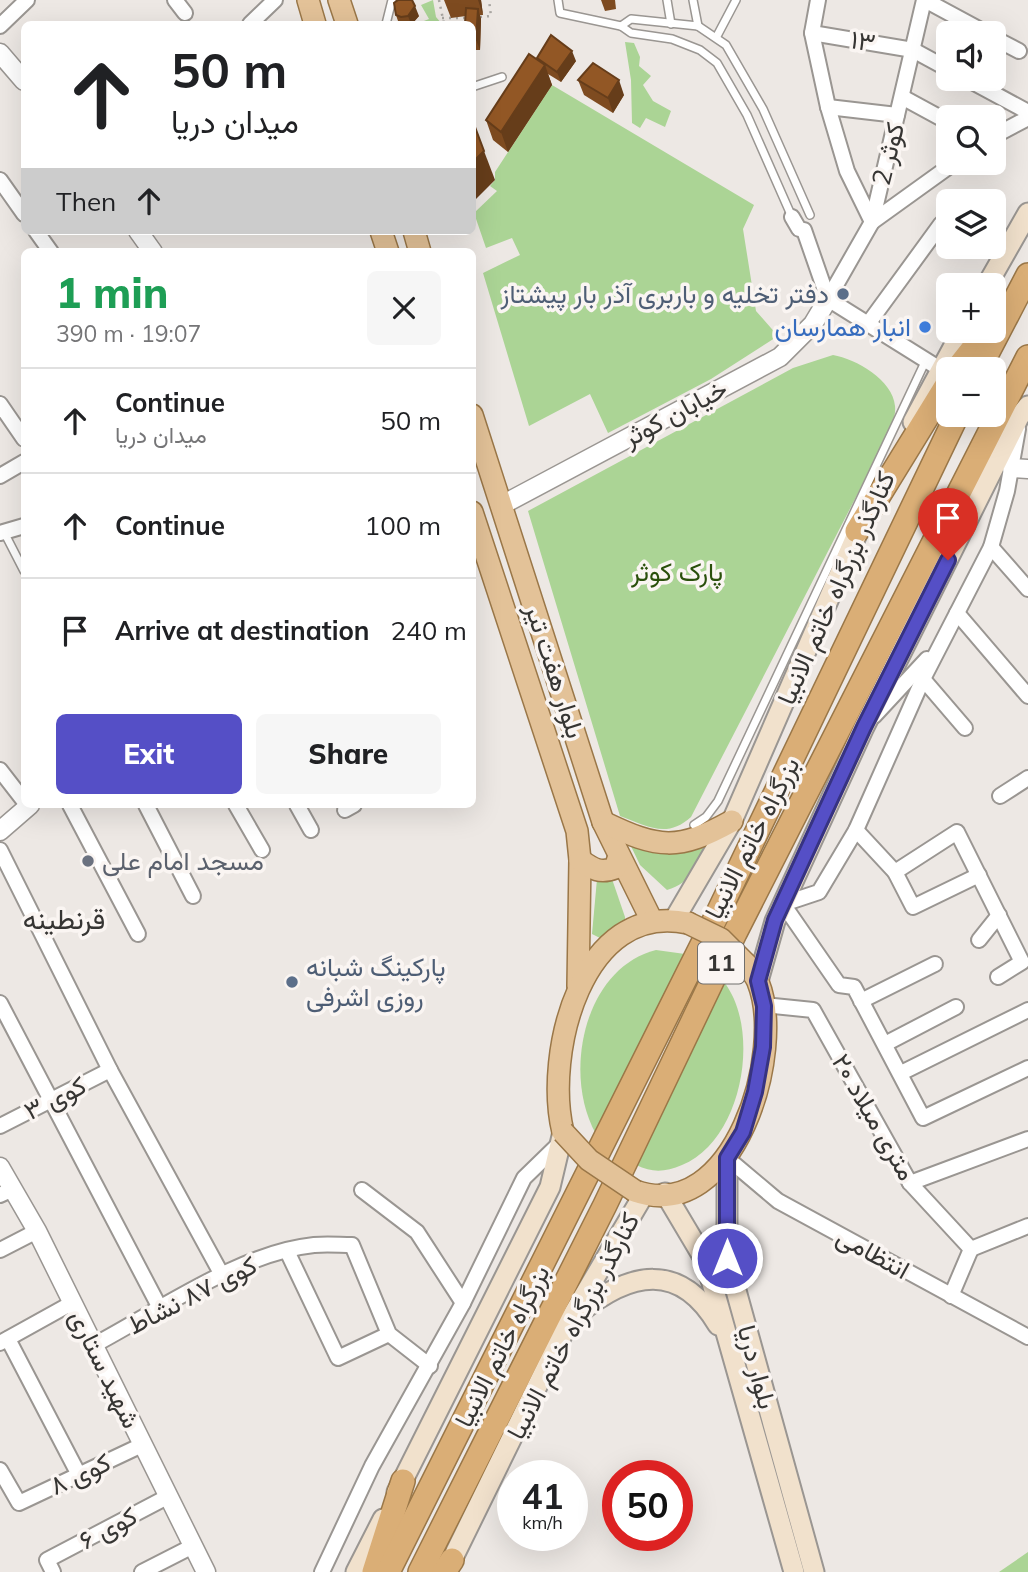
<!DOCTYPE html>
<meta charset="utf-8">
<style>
body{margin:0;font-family:Mulish,Vazirmatn,sans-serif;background:#f6f6f6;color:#202124;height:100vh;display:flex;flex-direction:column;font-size:26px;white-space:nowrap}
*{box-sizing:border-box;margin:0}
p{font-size:23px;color:#757577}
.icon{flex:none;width:38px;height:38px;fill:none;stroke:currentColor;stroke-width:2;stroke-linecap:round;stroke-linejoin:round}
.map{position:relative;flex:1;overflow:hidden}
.details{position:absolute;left:21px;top:248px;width:455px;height:560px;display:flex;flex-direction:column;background:#fff;border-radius:10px;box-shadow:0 7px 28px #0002}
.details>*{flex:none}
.hud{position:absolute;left:21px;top:21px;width:455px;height:214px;border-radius:10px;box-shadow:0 7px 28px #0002;background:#fff;color:#202124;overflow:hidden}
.buttons{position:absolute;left:936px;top:21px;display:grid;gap:14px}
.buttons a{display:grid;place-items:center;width:70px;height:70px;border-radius:10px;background:#fff;box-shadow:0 7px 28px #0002;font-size:35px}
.speed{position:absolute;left:497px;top:1460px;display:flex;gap:14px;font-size:35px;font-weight:700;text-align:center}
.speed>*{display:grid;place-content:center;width:91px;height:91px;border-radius:50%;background:#fff;box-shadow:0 7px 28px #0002;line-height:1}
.speed small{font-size:18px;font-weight:400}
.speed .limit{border:10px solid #d22;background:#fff;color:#111}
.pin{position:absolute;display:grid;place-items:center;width:60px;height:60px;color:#fff;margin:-72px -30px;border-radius:50% 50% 50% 0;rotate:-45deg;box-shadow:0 0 7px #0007}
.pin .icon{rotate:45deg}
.me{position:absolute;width:77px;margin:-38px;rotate:0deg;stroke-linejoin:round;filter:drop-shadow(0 0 5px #0008)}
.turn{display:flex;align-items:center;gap:24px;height:147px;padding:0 35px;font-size:32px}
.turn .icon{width:91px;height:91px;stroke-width:2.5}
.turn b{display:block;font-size:49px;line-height:60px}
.then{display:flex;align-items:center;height:66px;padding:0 35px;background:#0003;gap:14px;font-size:26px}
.round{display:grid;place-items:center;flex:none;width:74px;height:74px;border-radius:10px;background:#f6f6f6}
.overview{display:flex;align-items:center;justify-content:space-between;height:119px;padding:0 35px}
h1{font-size:42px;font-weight:800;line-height:52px;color:#1e9e55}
.button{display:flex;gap:14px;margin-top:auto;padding:14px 35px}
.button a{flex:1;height:80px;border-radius:10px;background:#554fc6;color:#fff;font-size:28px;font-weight:800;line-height:80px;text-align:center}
.button a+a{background:#f6f6f6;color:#202124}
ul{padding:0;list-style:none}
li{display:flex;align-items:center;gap:21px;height:105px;padding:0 35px;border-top:2px solid #e0e0e0}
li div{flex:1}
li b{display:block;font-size:26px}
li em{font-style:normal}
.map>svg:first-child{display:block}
.green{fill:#abd495}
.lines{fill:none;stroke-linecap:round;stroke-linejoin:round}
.service-casing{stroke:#9a9692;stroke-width:10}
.minor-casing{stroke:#9a9692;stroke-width:18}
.tertiary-casing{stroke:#9a9692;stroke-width:21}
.secondary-casing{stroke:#9a9692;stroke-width:23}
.primary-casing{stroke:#9a7748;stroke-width:24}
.trunk-casing{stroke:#9a7748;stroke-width:26}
.path{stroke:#a9a6a2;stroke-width:2.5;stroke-dasharray:2 5;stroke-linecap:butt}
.service{stroke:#fff;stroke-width:7}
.minor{stroke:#fff;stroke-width:14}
.tertiary{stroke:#fff;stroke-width:18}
.secondary{stroke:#f1e1cc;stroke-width:19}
.primary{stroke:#e3c298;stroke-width:21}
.trunk{stroke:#daae76;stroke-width:23}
.primary-bridge-casing{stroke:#9a7748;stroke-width:24;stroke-linecap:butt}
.primary-bridge{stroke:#e3c298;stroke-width:21}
.wall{fill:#7e4b20}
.shaded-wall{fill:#663d1a}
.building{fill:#925725;stroke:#663d1a;stroke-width:2}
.route-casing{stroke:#373381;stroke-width:18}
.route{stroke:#554fc6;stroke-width:12}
.service-dot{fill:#5c6f8a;stroke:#faf5f2;stroke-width:2.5}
.shop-dot{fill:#3f7fe0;stroke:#faf5f2;stroke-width:2.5}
.worship-dot{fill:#6b7280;stroke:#faf5f2;stroke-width:2.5}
.labels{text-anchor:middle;stroke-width:7;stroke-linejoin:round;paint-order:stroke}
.shield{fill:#faf5f2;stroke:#716f6c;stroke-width:2}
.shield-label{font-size:24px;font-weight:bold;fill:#363533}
.street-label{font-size:26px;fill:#363533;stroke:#faf5f2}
.service-label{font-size:26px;fill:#4e5e75;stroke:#faf5f2;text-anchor:end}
.shop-label{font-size:26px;fill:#366cbe;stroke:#faf5f2;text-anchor:end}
.park-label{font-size:26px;fill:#2a500b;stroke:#faf5f2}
.worship-label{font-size:26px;fill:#5b616d;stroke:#faf5f2;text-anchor:start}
.neighbourhood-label{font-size:28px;fill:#363533;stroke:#faf5f2}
</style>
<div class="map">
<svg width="1028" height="1572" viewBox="0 0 1028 1572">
<rect width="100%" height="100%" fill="#ede8e4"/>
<!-- green -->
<g class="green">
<path d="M 433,0 L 436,17 L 442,24 L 416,24 L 429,19 L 421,5 Z"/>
<path d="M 625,42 L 634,43 L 640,57 L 639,66 L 651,76 L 643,85 L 653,101 L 671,111 L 665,127 L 646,118 L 640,128 L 632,123 L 631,80 Z"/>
<path d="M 552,85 L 754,205 L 743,229 L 756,311 L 778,336 L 711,379 L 608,433 L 590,394 L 529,426 L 483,273 L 520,255 L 512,238 L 486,248 L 474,213 L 497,191 L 490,186 L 495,180 L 495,172 Z"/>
<path d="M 833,355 C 856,359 893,380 895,406 C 896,415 892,424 889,433 L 691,817 C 667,839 647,826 620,816 L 528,511 L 793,368 Z"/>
<path d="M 628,840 L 710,841 C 699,863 692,883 667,890 L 640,865 Z"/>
<path d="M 597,879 L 612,879 L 625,917 L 625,921 L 602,939 L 592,934 Z"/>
<path d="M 656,950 L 685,954 L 596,1134 C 562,1074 584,968 656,950 Z"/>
<path d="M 724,982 C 762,1031 742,1141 682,1165 C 665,1172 653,1173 636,1165 Z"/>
<path d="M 1028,1552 L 1028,1572 L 999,1572 Z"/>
</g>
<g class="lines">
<!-- service casing -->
<g class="service-casing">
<g id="service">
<path d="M 558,0 L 560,13 L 621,26 L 631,33 L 672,39 L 700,50 L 717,63 L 747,115 L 792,217"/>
<path d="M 667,0 L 671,24"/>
<path d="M 693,0 L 698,26"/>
<path d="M 386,24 L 392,0"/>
<path d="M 621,26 L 631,19 L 698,26 L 726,45 L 763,109 L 810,215"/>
<path d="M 717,36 L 736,0"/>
<path d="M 472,87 L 502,77"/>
<path d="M 4,532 L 24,571"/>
<path d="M 694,825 L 706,817 L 718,801 L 926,360"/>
</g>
</g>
<!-- minor casing -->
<g class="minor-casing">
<g id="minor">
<path d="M 175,0 L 185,13"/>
<path d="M 818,0 L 812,33 L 828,107 L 847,171 L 872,222 L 954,163"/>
<path d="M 925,0 L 986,33"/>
<path d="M 250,24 L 275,0"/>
<path d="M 0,26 L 27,0"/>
<path d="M 812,33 L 913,50 L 948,69"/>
<path d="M 994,38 L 1019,51"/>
<path d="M 967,79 L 1028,112"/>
<path d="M 902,97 L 948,122"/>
<path d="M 828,107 L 897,115"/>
<path d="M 994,136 L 1028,118"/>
<path d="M 0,180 L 24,214"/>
<path d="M 792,217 L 799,229 L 804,230 L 828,299 L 940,369"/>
<path d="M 36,231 L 51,252"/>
<path d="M 828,299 L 872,222 L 924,0"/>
<path d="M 868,324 L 941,224"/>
<path d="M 0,404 L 24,439"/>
<path d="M 1018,429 L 1007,491 L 991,547 L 923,679 L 856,830 L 819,892 L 783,904 L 839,985 L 854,987 L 923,1118 L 1028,1068"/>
<path d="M 0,476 L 24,462"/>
<path d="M 0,533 L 24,526"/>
<path d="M 991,547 L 1028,589"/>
<path d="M 957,613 L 1028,696"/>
<path d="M 923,679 L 965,728"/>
<path d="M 874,716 L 927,659"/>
<path d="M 0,770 L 24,801"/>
<path d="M 1000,796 L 1028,778"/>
<path d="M 70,805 L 138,934"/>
<path d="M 146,805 L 193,896"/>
<path d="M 236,805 L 262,850"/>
<path d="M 297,805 L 311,830"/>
<path d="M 345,810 L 354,805"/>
<path d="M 856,830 L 895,872 L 913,907 L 979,875"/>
<path d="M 0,850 L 110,1070 L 222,1275"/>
<path d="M 895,872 L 957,832 L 1022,962 L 998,977"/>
<path d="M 979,940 L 999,915"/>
<path d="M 861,1001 L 935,964"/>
<path d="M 0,1003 L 161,1310"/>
<path d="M 764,1005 L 813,1010 L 910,1183 L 971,1249 L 951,1296"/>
<path d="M 885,1044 L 956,1007"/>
<path d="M 901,1073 L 1028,1010"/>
<path d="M 0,1126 L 110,1070"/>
<path d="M 727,1158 L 778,1201 L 1028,1337"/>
<path d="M 910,1183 L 1028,1139"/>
<path d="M 362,1190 L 417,1232 L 463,1303"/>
<path d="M 0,1195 L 13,1189"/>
<path d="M 971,1249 L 1028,1226"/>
<path d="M 0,1250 L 37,1231"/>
<path d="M 287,1251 L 338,1358 L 389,1334"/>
<path d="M 8,1339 L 79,1475"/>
<path d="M 0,1343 L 72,1303"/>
<path d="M 94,1345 C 158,1311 242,1252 314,1245 C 327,1244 340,1245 352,1245 L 389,1334 L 430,1366"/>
<path d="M 0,1470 L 19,1503 L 142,1445"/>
<path d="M 53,1572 L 47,1560 L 169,1496"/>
<path d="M 142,1572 L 193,1546"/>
<path d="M 322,1572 L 372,1466 L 463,1303 L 524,1178 L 560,1143"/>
</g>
</g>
<!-- tertiary casing -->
<g class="tertiary-casing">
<g id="tertiary">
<path d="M 0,53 L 24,81"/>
<path d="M 138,231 L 153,252"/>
<path d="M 1012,468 L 1028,469"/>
<path d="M 502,505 L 780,357 L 813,324 L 828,299"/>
<path d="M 0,831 L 30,805"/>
<path d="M 0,1167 L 37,1231 L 206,1572"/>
</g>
</g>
<!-- secondary casing -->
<g class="secondary-casing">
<g id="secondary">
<path d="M 987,285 L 1028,213"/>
<path d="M 913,422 L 962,331"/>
<path d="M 674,920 L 732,821 L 864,518"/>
<path d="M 758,981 L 775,921 L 864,727 L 1019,417 L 1028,406"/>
<path d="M 727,1158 L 727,1258 L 814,1572"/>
<path d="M 665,1193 L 706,1262 L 794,1572"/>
<path d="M 578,1314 C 630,1271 680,1261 718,1325"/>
<path d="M 397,1492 L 550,1187 L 563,1132"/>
<path d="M 356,1572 L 383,1519"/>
<path d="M 446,1572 L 569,1321 L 644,1194"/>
</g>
</g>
<!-- primary casing -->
<g class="primary-casing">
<g id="primary">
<path d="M 308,0 L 315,24"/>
<path d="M 339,0 L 347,24"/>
<path d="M 381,231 L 388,252"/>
<path d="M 414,231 L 420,252"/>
<path d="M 472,415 L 603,822 L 652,921"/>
<path d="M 472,512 L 577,831 L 580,860 L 578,986"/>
<path d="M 603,822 C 659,849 678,851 732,821"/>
<path d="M 580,860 C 593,869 600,874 615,868 L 619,856"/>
<path d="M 563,1132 C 544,1054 582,900 688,923"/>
<path d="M 635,1191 C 734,1226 786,1051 758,982 C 756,976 750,970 746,964"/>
</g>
</g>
<!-- trunk casing -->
<g class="trunk-casing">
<g id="trunk">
<path d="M 957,369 L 987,331"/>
<path d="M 979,369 L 1028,275"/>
<path d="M 857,531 L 948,383"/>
<path d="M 374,1572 L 403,1481"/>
<path d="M 388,1572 L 717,915 L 957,415"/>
<path d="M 420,1572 L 605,1205 L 735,933 L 1028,357"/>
<path d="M 444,1572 L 452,1560"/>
</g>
</g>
<!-- path -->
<g class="path">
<path d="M 439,0 L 444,24"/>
<path d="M 480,17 L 491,16 L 489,0"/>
<path d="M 442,18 L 466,18"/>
</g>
<!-- service -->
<use href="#service" class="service"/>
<!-- minor -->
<use href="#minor" class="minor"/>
<!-- tertiary -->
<use href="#tertiary" class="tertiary"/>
<!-- secondary -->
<use href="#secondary" class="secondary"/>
<!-- primary -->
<use href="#primary" class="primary"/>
<!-- trunk -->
<use href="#trunk" class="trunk"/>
<!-- primary-bridge casing -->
<g class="primary-bridge-casing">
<g id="primary-bridge">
<path d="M 688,923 L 721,939 L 746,964"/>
<path d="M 563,1132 L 589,1160 L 635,1191"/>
</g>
</g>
<!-- primary-bridge -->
<use href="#primary-bridge" class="primary-bridge"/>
</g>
<!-- wall -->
<g class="wall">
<path d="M 444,0 L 481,0 L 483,15 L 480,15 L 481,19 L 480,50 L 472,50 L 472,24 L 466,16 L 451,18 Z"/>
<path d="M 601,0 L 615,0 L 616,9 L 605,11 Z"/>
<path d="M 396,15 L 419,16 L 412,24 L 399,24 Z"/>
<path d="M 537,60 L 576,61 L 561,82 L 548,74 L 552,85 L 508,152 L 493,140 L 486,120 Z"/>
<path d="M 578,80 L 624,95 L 613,113 L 584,95 Z"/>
</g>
<!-- shaded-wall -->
<g class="shaded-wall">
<path d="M 478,0 L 481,0 L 483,15 Z"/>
<path d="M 415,6 L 419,16 L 412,24 L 411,24 L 408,16 Z"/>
<path d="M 478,9 L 481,19 L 480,50 L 476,40 Z"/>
<path d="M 572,51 L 576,61 L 561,82 L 557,72 Z"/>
<path d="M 545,65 L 552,85 L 508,152 L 501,132 Z"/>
<path d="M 619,80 L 624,95 L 613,113 L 608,98 Z"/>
<path d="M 484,151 L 495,180 L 472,203 L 472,163 Z"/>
</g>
<!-- building -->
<g class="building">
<path d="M 398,0 L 412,0 L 415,6 L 408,16 L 401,17 L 396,15 L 394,3 Z"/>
<path d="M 466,8 L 478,9 L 476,40 L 472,40 L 472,24 L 465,24 Z"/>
<path d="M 551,35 L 572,51 L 557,72 L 537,58 Z"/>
<path d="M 529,54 L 545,65 L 501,132 L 486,120 Z"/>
<path d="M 593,63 L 619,80 L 608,98 L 578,80 Z"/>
<path d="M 472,119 L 484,151 L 472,163 Z"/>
</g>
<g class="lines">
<!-- route casing -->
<g class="route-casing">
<path id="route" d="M 727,1258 L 727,1158 L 743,1132 L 755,1092 L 763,1047 L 764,1006 L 758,981 L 775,920 L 864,727 L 948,560"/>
</g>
<!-- route -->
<use href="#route" class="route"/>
</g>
<!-- markers -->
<g class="service-dot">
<circle cx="843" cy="294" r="7"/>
<circle cx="292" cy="982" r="7"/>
</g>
<circle class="shop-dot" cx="925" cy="327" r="7"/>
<circle class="worship-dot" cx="88" cy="861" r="7"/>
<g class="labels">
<!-- shield labels -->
<rect class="shield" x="698" y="942.5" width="46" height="41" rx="5"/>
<g class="shield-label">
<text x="721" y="971">11</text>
</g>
<!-- street labels -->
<g class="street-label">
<text transform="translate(863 41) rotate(9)" y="9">۱۳</text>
<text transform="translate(888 154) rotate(-76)" y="9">کوثر 2</text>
<text transform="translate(675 413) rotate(-28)" y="9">خیابان کوثر</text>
<text transform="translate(836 588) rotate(-66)" y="9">کنارگذر بزرگراه خاتم الانبیا</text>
<text transform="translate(555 671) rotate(72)" y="9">بلوار هفت تیر</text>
<text transform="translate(752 838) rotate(-63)" y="9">بزرگراه خاتم الانبیا</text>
<text transform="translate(55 1098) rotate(-27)" y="9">کوی ۳</text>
<text transform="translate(874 1117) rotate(60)" y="9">۲۰ متری میلاد</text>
<text transform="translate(873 1253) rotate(29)" y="9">انتظامی</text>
<text transform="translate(192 1295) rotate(-27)" y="9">کوی ۸۷ نشاط</text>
<text transform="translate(573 1326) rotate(-62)" y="9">کنارگذر بزرگراه خاتم الانبیا</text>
<text transform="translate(502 1346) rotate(-63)" y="9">بزرگراه خاتم الانبیا</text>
<text transform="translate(757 1367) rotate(75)" y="9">بلوار دریا</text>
<text transform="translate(105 1369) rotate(64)" y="9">شهید ستاری</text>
<text transform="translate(80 1474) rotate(-25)" y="9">کوی ۸</text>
<text transform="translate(108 1528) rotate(-28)" y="9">کوی ۶</text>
</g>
<!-- service labels -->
<g class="service-label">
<text x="829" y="303">دفتر تخلیه و باربری آذر بار پیشتاز</text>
<text x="306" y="976" text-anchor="start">پارکینگ شبانه<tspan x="306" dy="30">روزی اشرفی</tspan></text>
</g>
<!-- shop labels -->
<g class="shop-label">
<text x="911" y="336">انبار همارسان</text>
</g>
<!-- park labels -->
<g class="park-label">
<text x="677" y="581">پارک کوثر</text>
</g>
<!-- worship labels -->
<g class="worship-label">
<text x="102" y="870">مسجد امام علی</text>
</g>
<!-- neighbourhood labels -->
<g class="neighbourhood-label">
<text x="64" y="929">قرنطینه</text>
</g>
</g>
</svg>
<div class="buttons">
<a><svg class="icon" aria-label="sound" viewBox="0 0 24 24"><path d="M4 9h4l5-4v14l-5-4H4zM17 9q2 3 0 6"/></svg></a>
<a><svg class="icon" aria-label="search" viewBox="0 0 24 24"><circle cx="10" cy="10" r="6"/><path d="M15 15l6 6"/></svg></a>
<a><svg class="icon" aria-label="layers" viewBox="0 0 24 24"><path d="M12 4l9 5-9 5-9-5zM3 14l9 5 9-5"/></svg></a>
<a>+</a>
<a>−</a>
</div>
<div class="speed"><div>41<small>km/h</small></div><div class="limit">50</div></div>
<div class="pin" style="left:948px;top:560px;background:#d93025"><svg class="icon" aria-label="arrive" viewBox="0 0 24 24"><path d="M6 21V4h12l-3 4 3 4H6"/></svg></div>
<svg class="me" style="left:727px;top:1258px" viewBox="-20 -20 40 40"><circle r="17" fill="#554fc6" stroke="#fff" stroke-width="3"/><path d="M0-11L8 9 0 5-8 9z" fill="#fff"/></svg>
<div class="hud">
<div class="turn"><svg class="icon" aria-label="ahead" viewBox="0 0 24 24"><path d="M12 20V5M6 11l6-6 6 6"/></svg><div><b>50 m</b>میدان دریا</div></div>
<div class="then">Then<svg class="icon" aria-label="ahead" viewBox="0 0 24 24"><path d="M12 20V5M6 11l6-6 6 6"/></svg></div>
</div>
<section class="details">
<div class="overview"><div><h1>1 min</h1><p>390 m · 19:07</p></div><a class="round"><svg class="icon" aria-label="close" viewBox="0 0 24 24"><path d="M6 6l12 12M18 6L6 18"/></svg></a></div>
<ul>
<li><svg class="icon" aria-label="ahead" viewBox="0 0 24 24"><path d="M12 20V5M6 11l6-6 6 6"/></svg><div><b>Continue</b><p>میدان دریا</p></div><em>50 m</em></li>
<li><svg class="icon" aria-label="ahead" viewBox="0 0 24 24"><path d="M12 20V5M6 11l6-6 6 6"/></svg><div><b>Continue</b></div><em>100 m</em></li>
<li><svg class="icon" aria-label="arrive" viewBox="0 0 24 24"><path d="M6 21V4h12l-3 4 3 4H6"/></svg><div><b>Arrive at destination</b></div><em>240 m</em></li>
</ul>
<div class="button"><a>Exit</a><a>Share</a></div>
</section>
</div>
